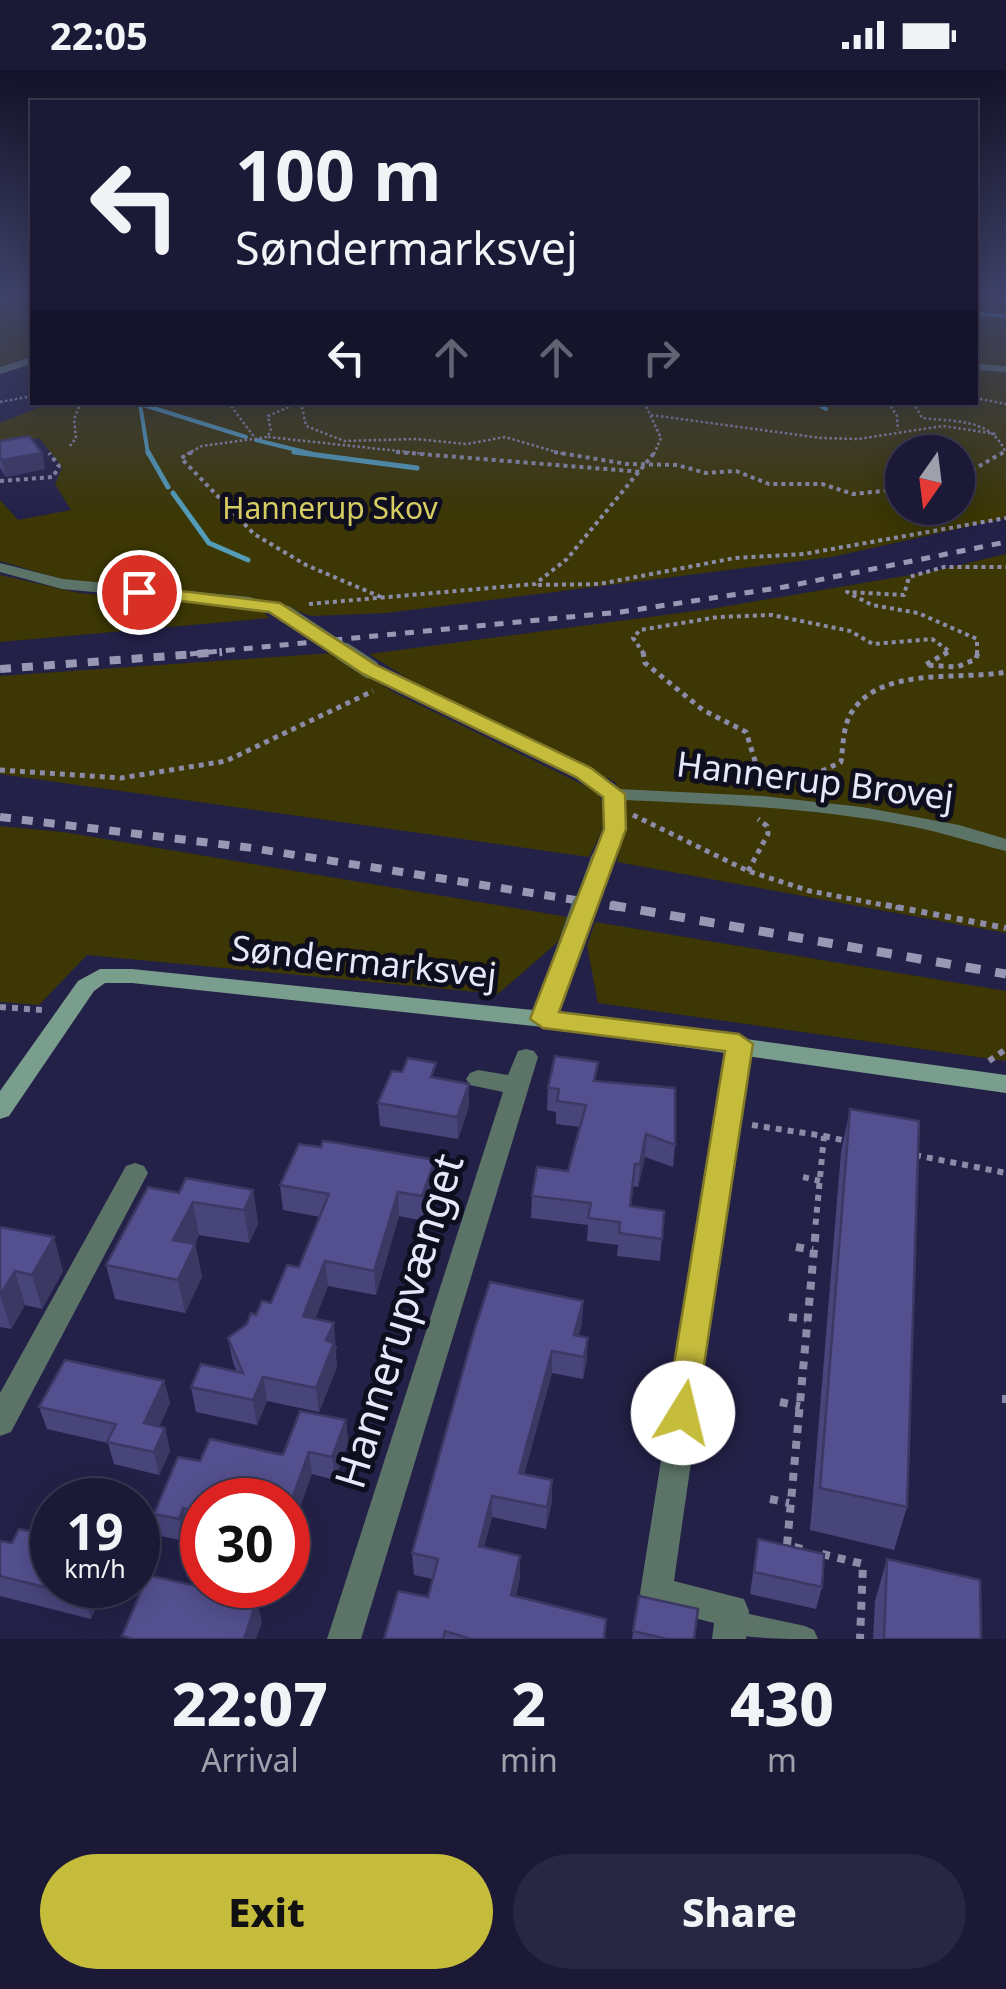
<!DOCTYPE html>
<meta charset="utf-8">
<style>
body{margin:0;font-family:"Noto Sans",sans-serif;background:#282642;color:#f1f3f6;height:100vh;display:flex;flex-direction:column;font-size:38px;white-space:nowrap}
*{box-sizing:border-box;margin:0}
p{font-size:32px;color:#a0a0ad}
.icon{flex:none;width:55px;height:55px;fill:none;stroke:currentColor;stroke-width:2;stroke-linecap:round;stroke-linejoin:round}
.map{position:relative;height:1569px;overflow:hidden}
.sheet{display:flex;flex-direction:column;background:#1b1936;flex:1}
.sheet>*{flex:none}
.guide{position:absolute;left:30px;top:30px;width:948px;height:305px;border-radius:0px;box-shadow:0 5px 25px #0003,0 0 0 2px #393851;background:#1b1936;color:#f1f3f6;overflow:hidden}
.needle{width:65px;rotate:194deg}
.tools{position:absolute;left:885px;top:365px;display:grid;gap:20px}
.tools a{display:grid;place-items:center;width:90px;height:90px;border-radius:50%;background:#1b1936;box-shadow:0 5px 25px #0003,0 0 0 2px #393851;font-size:50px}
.speed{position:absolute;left:30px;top:1408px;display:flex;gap:20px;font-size:50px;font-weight:700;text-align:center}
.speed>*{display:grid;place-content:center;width:130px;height:130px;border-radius:50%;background:#1b1936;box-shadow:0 5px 25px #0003,0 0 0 2px #393851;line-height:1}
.speed small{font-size:25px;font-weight:400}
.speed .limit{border:15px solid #d22;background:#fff;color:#111}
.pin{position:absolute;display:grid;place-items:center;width:85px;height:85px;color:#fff;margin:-42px;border:5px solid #fff;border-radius:50%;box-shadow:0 2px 10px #0007}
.me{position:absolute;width:110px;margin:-55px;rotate:9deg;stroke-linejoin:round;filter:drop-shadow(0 0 8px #0008)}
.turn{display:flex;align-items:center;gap:35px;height:210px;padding:0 40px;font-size:45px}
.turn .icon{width:130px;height:130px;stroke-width:2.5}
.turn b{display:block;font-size:70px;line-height:85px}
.lanes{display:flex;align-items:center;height:95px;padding:0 40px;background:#0003;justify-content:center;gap:50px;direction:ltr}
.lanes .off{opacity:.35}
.eta{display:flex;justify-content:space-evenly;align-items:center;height:170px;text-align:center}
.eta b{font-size:60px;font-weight:800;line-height:70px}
.cta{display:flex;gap:20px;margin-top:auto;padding:20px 40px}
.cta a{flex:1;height:115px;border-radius:60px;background:#c6bc3c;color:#111;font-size:40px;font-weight:800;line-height:115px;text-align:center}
.cta a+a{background:#282642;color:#f1f3f6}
.status{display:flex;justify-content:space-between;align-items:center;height:70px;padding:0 50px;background:#1b1936;direction:ltr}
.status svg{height:28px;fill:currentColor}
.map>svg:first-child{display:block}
.green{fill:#3c3704;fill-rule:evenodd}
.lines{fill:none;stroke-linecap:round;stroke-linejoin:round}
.stream-far1{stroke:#539db9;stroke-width:4}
.stream{stroke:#539db9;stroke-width:5}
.path-far4{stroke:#8c8ba8;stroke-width:2.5;stroke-dasharray:2.5 2.5;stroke-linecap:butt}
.path-far3{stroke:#8c8ba8;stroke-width:4;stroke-dasharray:4 4;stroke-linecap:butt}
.path-far2{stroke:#8c8ba8;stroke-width:5;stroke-dasharray:5 5;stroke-linecap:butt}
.path-far1{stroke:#8c8ba8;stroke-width:6;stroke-dasharray:6 6;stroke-linecap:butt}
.path{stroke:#8c8ba8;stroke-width:8;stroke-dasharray:8 8;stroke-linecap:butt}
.lane{fill:#5c7368;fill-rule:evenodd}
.street{fill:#5c7368;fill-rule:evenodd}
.secondary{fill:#799e8d;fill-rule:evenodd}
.rail-far2{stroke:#9998b4;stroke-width:5;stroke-dasharray:9 9;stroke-linecap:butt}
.rail-far1{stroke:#9998b4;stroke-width:8;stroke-dasharray:11 11;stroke-linecap:butt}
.rail{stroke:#9998b4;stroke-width:9;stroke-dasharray:15 15;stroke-linecap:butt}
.street-bridge-far2{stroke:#5c7368;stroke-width:15}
.street-bridge-far1{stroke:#5c7368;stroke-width:19}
.street-bridge{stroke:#5c7368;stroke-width:24}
.wall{fill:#48457b}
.shaded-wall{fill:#3b3864}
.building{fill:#54508f;stroke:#3b3864;stroke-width:2.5}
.route{fill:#c6bc3c;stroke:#817a27;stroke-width:2.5}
.labels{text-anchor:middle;stroke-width:10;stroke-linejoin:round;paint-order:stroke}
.far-park-label{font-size:30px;fill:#d6cd62;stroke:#0f0e1f}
.street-label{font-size:35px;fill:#e7e7fc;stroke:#0f0e1f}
.near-street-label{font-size:42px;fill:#e7e7fc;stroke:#0f0e1f}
</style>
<div class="status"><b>22:05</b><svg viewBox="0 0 49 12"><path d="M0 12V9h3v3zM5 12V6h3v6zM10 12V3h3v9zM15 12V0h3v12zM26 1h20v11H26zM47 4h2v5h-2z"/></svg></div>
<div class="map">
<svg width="1006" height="1569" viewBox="0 0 1006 1569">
<rect width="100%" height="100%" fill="#242148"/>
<!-- green -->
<g class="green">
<path d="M 0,226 L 32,231 L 32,286 L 0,297 Z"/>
<path d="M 975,226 L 1006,226 L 1006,298 L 975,295 Z"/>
<path d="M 975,299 L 1006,302 L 1006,448 L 832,487 L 386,543 L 311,546 L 270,531 L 68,511 L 0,491 L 0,430 L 18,450 L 71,440 L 55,414 L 62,397 L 39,368 L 0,375 L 0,353 L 52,332 L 975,332 ZM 902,382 L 958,382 L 958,438 L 902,438 Z"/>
<path d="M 1006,484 L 1006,863 L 617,792 L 627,734 L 615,712 L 413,612 L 369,584 L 710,539 L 934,501 Z"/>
<path d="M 0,505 L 79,523 L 240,537 L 263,541 L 269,548 L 0,572 Z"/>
<path d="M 332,583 L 393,622 L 596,721 C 613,745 601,763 589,787 L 0,704 L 0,606 Z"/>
<path d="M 0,756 L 63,762 L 568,847 L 559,871 L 498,924 L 87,885 L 39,935 L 0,932 Z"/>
<path d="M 595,852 L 1006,921 L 1006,991 L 598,933 L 587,876 Z"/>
</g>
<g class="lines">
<!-- stream-far1 -->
<g class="stream-far1">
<path d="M 975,244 L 1006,246"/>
<path d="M 134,332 L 246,367"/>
<path d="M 814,332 L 826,339"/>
<path d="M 140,334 L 148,384"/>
<path d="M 256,370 L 313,384"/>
</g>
<!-- stream -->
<g class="stream">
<path d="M 148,382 L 168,417"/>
<path d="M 294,382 L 417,398"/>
<path d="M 173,423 L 209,473 L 248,490"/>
</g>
<!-- path-far4 -->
<g class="path-far4">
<path d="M 22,226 L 32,229"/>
<path d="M 975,328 L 1006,334"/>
<path d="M 0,332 L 32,326"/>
<path d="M 228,332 L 255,368"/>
<path d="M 301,332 L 306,356 L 344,371 L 417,369 L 467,374 L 505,367 L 563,384"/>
<path d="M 644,332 L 661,368 L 654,384"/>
<path d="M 888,332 L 897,346 L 898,360"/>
<path d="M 913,332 L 922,348 C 955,352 990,348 1005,381 L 1000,384"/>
<path d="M 651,345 L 821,368 L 858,369 L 943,356 L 997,364"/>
<path d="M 268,367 L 427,384"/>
<path d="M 70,376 L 76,368 L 74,349 L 81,332"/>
<path d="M 187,384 L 202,376 L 267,367 L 271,361 L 268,346 L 300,332"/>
</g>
<!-- path-far3 -->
<g class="path-far3">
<path d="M 192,382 L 181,388 L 254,464 L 306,495 L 381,527"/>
<path d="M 396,382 L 643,402"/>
<path d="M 554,382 L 627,394 L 677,395 L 706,403 L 736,401 L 769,414 L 822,414 L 853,424 L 902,419"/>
<path d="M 958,408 L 1004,382"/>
<path d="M 0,411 L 53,407 L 59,396 L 49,383"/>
<path d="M 538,515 L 599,514 L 735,488 L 804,484 L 1006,448"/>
<path d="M 309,534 L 535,514 L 567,489 L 655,382"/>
<path d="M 644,584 L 633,568 L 640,560 L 718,547 L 772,545 L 850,561 L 873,574 L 932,569 L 949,581 L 944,584"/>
<path d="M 977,584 L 977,569 L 918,543 L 872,535 L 847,522 L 904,525 L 909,507 L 944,497 L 1006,497"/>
</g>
<!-- path-far2 -->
<g class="path-far2">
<path d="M 643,582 L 645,593 L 703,640 L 746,662 L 756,694 L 728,712"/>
<path d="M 948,582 L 925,595 L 957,597 L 976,589 L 978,582"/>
<path d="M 0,700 L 121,708 L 226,691 L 373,621"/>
<path d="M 763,712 L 820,702 L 841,692 C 843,677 843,658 850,645 C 878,595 958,611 1006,602"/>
<path d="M 633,745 L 748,801 L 810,821 L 899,838"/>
<path d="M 748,801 L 768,764 L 767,756 L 758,749"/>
</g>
<!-- path-far1 -->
<g class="path-far1">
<path d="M 886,835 L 1006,858"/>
<path d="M 0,937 L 42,940"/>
<path d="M 989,991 L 1006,979"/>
<path d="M 752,1055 L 824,1066 L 815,1160"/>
<path d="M 824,1066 L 851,1072"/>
<path d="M 915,1085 L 1006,1103"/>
<path d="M 803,1107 L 820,1111"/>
</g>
<!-- path -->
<g class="path">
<path d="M 796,1177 L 813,1180"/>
<path d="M 789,1247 L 806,1249"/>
<path d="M 1006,1325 L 1006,1335"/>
<path d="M 780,1332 L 800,1336"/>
<path d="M 770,1429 L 789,1433"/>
<path d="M 802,1479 L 787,1475 L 816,1158"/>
<path d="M 822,1484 L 863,1494 L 860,1569"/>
</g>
<!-- lane -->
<path class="lane" d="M 731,1540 L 805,1556 L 814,1560 L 818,1569 C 786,1569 751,1569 722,1562 L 718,1553 L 722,1544 Z"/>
<!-- street -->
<g class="street">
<path d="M 32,287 L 32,294 L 0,304 L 0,297 Z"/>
<path d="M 975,294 L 1006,296 L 1006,302 L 975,300 Z"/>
<path d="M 0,493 L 63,509 L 250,527 L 294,543 L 286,548 L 248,537 L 62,519 L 0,502 Z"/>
<path d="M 370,594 L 590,699 L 619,719 L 762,726 L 862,737 L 959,755 L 1006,769 L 1006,781 C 973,773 942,762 909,756 C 815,738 719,734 624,730 C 624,751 624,788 600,796 L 593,794 L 590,790 L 605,759 L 605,726 L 576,707 L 364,603 L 362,599 Z"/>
<path d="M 566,880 L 577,887 L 554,949 L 551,955 L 535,955 L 532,949 L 555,887 Z"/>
<path d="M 739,966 L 747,968 L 751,974 L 674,1511 L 744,1529 L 749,1541 L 746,1569 L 712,1569 L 714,1553 L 644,1535 L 640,1523 L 727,974 L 731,968 Z"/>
<path d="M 526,979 L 534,981 L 538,987 L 361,1569 L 327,1569 L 503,1022 L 470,1015 L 466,1009 L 470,1003 L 478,1000 L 508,1005 L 518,981 Z"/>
<path d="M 135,1093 L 144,1096 L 148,1103 L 11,1362 L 0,1366 L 0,1323 L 126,1096 Z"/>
</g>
<!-- secondary -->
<path class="secondary" d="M 100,899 L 132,899 L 543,941 L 1006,1005 L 1006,1023 L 543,957 L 132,913 L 105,913 L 94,921 L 9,1046 L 0,1049 L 0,1021 L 78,911 Z"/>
<!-- rail-far2 -->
<path class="rail-far2" d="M 190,584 L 621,542 L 784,517 L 1006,472"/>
<!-- rail-far1 -->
<g class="rail-far1">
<path d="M 0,599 L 222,582"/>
<path d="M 0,747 L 252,778 L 625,838"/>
</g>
<!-- rail -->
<path class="rail" d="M 611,835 L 1006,904"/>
<!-- street-bridge-far2 -->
<path class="street-bridge-far2" d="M 286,543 L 348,584"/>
<!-- street-bridge-far1 -->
<g class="street-bridge-far1">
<path d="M 344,582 L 370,599"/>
<path d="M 583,838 L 600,790"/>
</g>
<!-- street-bridge -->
<path class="street-bridge" d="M 566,887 L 584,835"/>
</g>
<!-- wall -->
<g class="wall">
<path d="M 0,371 L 42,383 L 45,399 L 6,407 L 0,398 Z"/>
<path d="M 436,1008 L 469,1014 L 469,1036 L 458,1069 L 380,1056 L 378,1033 Z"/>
<path d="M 597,1011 L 675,1075 L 673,1097 L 645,1087 L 638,1117 L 633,1116 L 631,1136 L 664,1141 L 660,1191 L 617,1186 L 618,1175 L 587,1171 L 588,1155 L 531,1148 L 532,1126 L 568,1101 L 580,1057 L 556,1054 L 556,1042 L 547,1040 L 548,1018 Z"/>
<path d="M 850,1039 L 907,1437 L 894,1480 L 810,1460 L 841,1082 Z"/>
<path d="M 280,1115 L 436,1115 L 424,1151 L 399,1146 L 376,1225 L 328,1216 L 315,1248 L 337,1277 L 335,1281 L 337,1297 L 319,1342 L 267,1331 L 257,1355 L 196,1342 L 191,1317 L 237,1302 L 233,1292 L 228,1268 L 271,1233 L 299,1197 L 320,1147 L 283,1140 Z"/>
<path d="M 253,1120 L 258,1154 L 249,1173 L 199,1165 L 195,1174 L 202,1207 L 185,1243 L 115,1229 L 106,1195 L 179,1123 Z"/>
<path d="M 0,1157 L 63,1201 L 42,1239 L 25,1235 L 11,1259 L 0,1257 Z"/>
<path d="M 583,1231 L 582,1253 L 578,1266 L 587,1289 L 583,1309 L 552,1303 L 524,1404 L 552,1431 L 546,1459 L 492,1447 L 484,1477 L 520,1507 L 516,1526 L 604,1569 L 384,1569 L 428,1527 L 433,1509 L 414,1505 L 412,1483 Z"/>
<path d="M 164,1311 L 170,1333 L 159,1357 L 165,1358 L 170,1381 L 159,1405 L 114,1394 L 108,1373 L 47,1359 L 39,1337 Z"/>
<path d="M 346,1350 L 348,1373 L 335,1410 L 312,1404 L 288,1430 L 202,1430 L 202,1464 L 189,1461 L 184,1471 L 160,1466 L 154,1444 L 200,1391 L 283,1385 Z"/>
<path d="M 758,1469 L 822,1517 L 816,1539 L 750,1524 Z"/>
<path d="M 0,1471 L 105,1515 L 91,1549 L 0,1526 Z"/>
<path d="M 887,1489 L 981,1569 L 873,1569 L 875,1531 Z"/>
<path d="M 639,1526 L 694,1569 L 632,1569 Z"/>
</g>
<!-- shaded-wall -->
<g class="shaded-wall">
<path d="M 42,383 L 45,399 L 6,407 L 2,390 Z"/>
<path d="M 469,1014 L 469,1036 L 458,1069 L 457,1047 Z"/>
<path d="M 646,1064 L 645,1087 L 638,1117 L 640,1094 Z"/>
<path d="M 435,1090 L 436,1115 L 424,1151 L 422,1126 Z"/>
<path d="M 253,1120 L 258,1154 L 249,1173 L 244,1140 Z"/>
<path d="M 398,1122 L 399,1146 L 376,1225 L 374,1201 Z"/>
<path d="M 193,1132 L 199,1165 L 180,1203 L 173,1170 Z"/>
<path d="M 54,1167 L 63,1201 L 42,1239 L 32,1205 Z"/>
<path d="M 195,1174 L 202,1207 L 185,1243 L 178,1210 Z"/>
<path d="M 325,1191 L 328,1216 L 307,1271 L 303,1246 Z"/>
<path d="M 15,1201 L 25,1235 L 11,1259 L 0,1225 Z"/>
<path d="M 583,1231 L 582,1253 L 573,1287 L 574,1265 Z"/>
<path d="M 334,1253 L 337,1297 L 319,1342 L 316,1318 L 326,1270 Z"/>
<path d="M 588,1268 L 587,1289 L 583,1309 L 584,1287 Z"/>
<path d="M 552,1281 L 552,1303 L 519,1424 L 519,1403 Z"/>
<path d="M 263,1307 L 267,1331 L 257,1355 L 253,1330 Z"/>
<path d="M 164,1311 L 170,1333 L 150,1376 L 144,1353 Z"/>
<path d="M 346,1350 L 348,1373 L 335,1410 L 332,1387 Z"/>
<path d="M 165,1358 L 170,1381 L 159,1405 L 154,1382 Z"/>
<path d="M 309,1382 L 312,1404 L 288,1472 L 288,1440 Z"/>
<path d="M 552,1410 L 552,1431 L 546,1459 L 547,1437 Z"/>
<path d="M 492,1426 L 492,1447 L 479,1497 L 479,1476 Z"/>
<path d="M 183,1438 L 189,1461 L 184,1471 L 179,1449 Z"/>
<path d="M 520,1486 L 520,1507 L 511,1546 L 511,1525 Z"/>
<path d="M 89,1515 L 105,1515 L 91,1549 L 84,1527 Z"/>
<path d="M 257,1530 L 262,1552 L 256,1569 L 244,1569 Z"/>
</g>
<!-- building -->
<g class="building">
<path d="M 29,366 L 42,383 L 2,390 L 0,387 L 0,371 Z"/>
<path d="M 555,986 L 598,992 L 594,1011 L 675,1018 L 675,1075 L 646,1064 L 640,1094 L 635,1094 L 630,1136 L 664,1141 L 662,1169 L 619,1163 L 620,1152 L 588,1148 L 591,1133 L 532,1126 L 537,1097 L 568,1101 L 586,1035 L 557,1031 L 559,1019 L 548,1018 Z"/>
<path d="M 408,988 L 436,993 L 431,1007 L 469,1014 L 457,1047 L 378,1033 L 392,1001 L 402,1002 Z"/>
<path d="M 850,1039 L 919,1051 L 907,1437 L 820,1418 Z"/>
<path d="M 323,1071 L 338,1073 L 435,1090 L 422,1126 L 398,1122 L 374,1201 L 325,1191 L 303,1246 L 334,1253 L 326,1270 L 334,1273 L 316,1318 L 263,1307 L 253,1330 L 191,1317 L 201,1294 L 243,1303 L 228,1268 L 247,1254 L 251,1243 L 256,1245 L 262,1231 L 271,1233 L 287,1195 L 299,1197 L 329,1124 L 280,1115 L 299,1074 L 321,1077 Z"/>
<path d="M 186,1108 L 253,1120 L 244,1140 L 193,1132 L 173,1170 L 195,1174 L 178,1210 L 106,1195 L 148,1117 L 179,1123 Z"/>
<path d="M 0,1157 L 54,1167 L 32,1205 L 15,1201 L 0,1225 Z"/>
<path d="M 490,1212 L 583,1231 L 574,1265 L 588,1268 L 584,1287 L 552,1281 L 519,1403 L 552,1410 L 547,1437 L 492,1426 L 479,1476 L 520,1486 L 511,1525 L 606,1549 L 604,1569 L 471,1569 L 445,1561 L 443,1569 L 384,1569 L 398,1521 L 428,1527 L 438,1489 L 412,1483 L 475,1258 Z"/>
<path d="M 65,1290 L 164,1311 L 144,1353 L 165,1358 L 154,1382 L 107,1372 L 116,1354 L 39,1337 Z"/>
<path d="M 300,1341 L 346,1350 L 332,1387 L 309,1382 L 288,1440 L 288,1430 L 202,1430 L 202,1443 L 183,1438 L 179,1449 L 154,1444 L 178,1387 L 200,1391 L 210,1369 L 283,1385 Z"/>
<path d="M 19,1459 L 52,1466 L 52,1515 L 89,1515 L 84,1527 L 0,1506 L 0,1471 L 12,1473 Z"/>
<path d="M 758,1469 L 824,1484 L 822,1517 L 754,1502 Z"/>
<path d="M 887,1489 L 980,1510 L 981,1569 L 884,1569 Z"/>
<path d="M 148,1505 L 257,1530 L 244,1569 L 133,1569 L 122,1566 Z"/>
<path d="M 639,1526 L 698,1539 L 694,1569 L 667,1569 L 633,1561 Z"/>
</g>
<!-- sky -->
<linearGradient id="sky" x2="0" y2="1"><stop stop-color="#141228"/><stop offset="0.51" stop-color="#3f436a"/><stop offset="1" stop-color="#3f436a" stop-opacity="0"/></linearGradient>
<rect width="1006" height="446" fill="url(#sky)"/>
<!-- route -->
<path class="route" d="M 139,516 L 280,533 L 376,595 L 591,698 L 625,724 L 626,759 L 559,942 L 739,964 L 753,974 L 695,1354 L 683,1358 L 671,1354 L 666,1343 L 725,981 L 543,958 L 530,949 L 604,759 L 603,727 L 576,707 L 363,604 L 269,542 L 133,525 L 133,518 Z"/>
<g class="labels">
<!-- far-park labels -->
<g class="far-park-label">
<text x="330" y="449">Hannerup Skov</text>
</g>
<!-- street labels -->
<g class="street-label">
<text transform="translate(815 711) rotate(7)" y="12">Hannerup Brovej</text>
<text transform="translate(364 892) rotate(6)" y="12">Søndermarksvej</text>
</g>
<!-- near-street labels -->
<g class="near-street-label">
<text transform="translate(399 1251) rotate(-73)" y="15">Hannerupvænget</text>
</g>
</g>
</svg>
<div class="tools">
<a><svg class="needle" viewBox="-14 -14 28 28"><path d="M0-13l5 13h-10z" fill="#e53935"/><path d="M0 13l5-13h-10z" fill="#a0a0ad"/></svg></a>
</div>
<div class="speed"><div>19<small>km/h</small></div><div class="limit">30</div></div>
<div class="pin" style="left:139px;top:522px;background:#d93025"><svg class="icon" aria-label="arrive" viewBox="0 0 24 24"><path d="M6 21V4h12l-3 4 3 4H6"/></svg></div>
<svg class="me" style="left:683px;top:1343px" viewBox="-20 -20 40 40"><circle r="19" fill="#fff"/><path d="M0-13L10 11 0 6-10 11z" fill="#c6bc3c"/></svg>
<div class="guide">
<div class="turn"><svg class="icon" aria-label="left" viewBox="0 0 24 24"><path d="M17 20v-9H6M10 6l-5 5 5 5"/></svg><div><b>100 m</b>Søndermarksvej</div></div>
<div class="lanes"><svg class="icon" aria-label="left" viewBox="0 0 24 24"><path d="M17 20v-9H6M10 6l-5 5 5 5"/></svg><svg class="icon off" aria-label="ahead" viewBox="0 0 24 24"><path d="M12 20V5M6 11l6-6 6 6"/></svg><svg class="icon off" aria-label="ahead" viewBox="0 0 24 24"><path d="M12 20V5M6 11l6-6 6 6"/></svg><svg class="icon off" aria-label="right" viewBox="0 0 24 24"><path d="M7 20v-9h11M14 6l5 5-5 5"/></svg></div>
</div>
</div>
<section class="sheet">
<div class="eta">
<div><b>22:07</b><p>Arrival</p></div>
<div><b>2</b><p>min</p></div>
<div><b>430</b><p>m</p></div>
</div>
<div class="cta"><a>Exit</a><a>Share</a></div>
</section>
